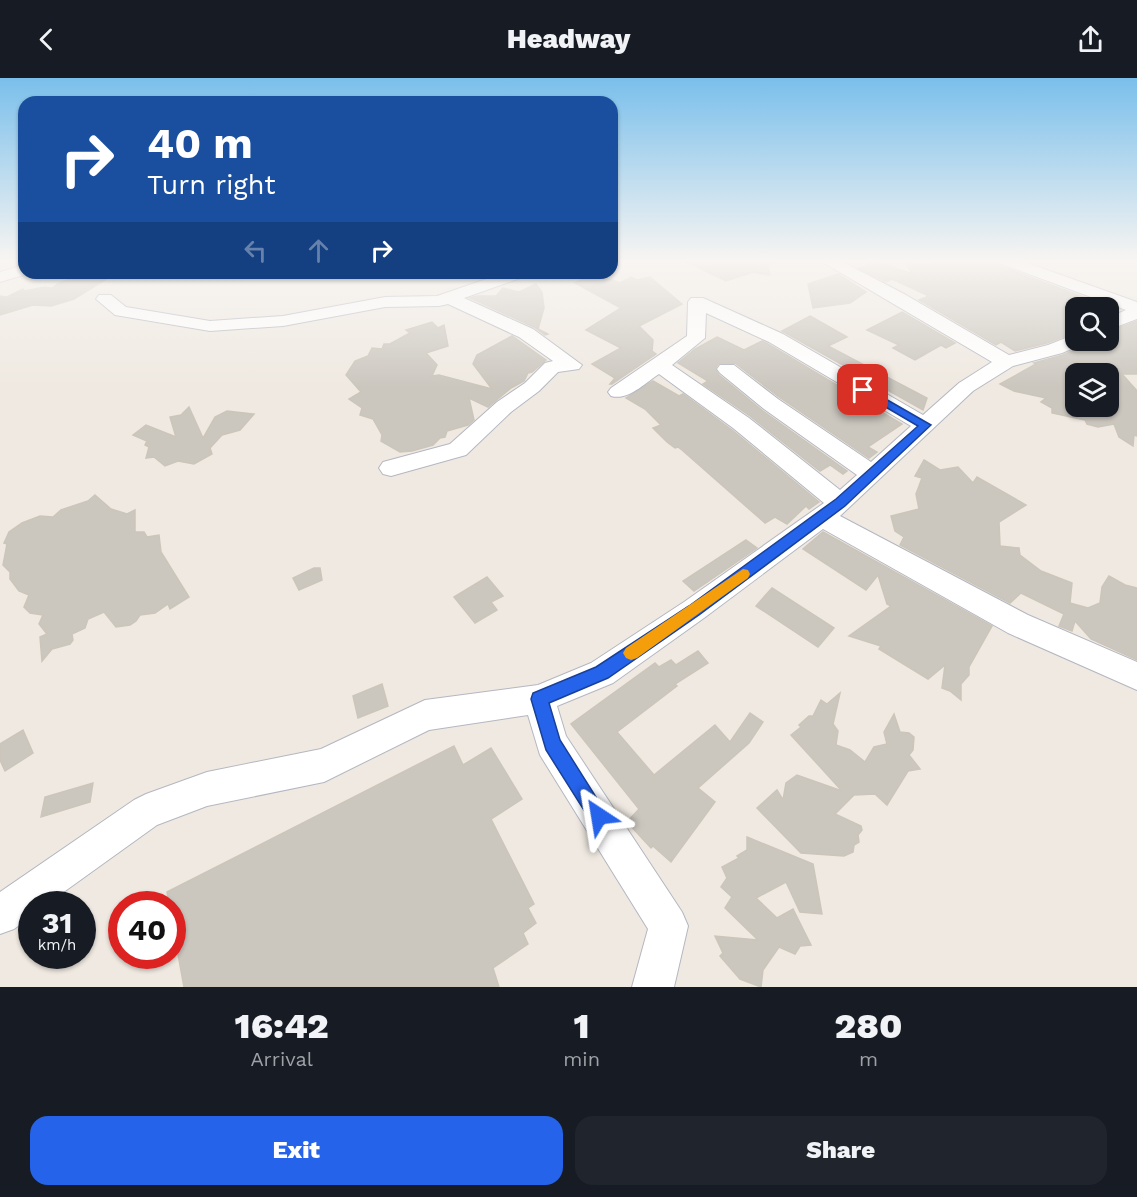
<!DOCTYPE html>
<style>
body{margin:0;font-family:"Work Sans",sans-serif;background:#20242c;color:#f1f3f6;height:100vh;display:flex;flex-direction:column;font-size:22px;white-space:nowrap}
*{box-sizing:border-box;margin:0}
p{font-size:20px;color:#9ea1a6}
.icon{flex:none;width:33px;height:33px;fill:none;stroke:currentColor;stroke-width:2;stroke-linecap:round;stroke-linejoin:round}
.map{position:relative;height:909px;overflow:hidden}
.panel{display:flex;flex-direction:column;background:#171b24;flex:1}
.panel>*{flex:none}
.hud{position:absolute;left:18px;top:18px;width:600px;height:183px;border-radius:18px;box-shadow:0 2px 4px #0004;background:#1a4fa0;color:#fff;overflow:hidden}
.controls{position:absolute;left:1065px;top:219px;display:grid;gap:12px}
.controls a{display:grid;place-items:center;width:54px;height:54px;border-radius:12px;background:#171b24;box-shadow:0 2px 4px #0004;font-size:30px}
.speed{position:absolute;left:18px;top:813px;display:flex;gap:12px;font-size:30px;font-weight:700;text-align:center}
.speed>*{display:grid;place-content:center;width:78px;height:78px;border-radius:50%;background:#171b24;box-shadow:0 2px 4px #0004;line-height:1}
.speed small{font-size:15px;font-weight:400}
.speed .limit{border:9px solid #d22;background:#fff;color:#111}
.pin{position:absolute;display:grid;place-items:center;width:51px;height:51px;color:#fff;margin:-26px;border-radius:12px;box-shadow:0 3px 9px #0006}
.me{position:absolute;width:66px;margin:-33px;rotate:327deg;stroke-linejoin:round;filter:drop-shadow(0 0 4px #0008)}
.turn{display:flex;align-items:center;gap:21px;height:126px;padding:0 30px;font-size:27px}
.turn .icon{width:78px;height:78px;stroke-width:2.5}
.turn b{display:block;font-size:42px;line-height:51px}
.lanes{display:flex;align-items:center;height:57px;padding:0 30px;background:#0003;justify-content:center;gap:30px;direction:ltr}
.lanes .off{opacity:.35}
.eta{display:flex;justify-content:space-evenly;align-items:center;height:102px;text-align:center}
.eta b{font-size:36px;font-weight:800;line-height:42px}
.cta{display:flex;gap:12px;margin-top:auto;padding:12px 30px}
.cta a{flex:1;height:69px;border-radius:18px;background:#2563eb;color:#fff;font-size:24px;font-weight:800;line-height:69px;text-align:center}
.cta a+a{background:#20242c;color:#f1f3f6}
header{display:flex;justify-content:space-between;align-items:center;height:78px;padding:0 30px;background:#171b24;font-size:27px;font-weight:800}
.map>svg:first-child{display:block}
.building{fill:#cbc7bf;stroke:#cbc5ba;stroke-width:1.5;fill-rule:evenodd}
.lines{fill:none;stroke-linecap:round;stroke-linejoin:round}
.minor-casing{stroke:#b4b7c1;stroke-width:2}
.minor{fill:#fff;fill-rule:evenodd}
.route{fill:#2563eb;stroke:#184099;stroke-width:1.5}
.slow{fill:#f59e0b}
</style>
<header><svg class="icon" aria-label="back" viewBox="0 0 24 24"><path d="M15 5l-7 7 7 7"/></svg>Headway<svg class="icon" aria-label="share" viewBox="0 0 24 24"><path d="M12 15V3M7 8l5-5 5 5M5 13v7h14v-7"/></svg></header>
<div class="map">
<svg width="1137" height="909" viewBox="0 0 1137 909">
<rect width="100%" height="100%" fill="#efe9e1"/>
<!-- building -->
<g class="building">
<path d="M 683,182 L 777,182 L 778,183 L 768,187 L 770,197 L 753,194 L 726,203 Z"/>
<path d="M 904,182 L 923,187 L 944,182 L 995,182 L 998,187 L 1113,230 L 1076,230 L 1076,254 L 1047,265 L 1015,273 L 1001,264 L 996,267 L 919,222 L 929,218 L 892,201 L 886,204 L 858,190 L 878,183 L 912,196 Z"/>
<path d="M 88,195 L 116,195 L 74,221 L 51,228 L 33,227 L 0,237 L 0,218 L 7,219 L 23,211 L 24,213 L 45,209 L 52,210 L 59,205 Z"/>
<path d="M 594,195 L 620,205 L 631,199 L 637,202 L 650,199 L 682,226 L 639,248 L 653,262 L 652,273 L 656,276 L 612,306 L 610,306 L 615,300 L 592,286 L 621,270 L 586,252 L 621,230 L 575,205 Z"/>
<path d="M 838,196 L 866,214 L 850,225 L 813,230 L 808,206 Z"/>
<path d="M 536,206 L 542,214 L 544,230 L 538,251 L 548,256 L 545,257 L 534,249 L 470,220 L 477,218 L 496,218 L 503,210 L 519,214 Z"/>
<path d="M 902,234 L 955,265 L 946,270 L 941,267 L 915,282 L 893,270 L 899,267 L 867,252 Z"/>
<path d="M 810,238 L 847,259 L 828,268 L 927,320 L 923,332 L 782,253 Z"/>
<path d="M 1137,243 L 1137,296 L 1122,296 L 1137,313 L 1137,358 L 1134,357 L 1133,368 L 1119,359 L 1114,346 L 1098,349 L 1087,346 L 1085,342 L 1052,335 L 1052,330 L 1041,324 L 1046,320 L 1014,313 L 1000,306 L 1036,286 L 1034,285 L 1063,277 L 1084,268 L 1087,262 L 1108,262 L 1108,254 ZM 1076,296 L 1108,296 L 1108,328 L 1076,328 Z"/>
<path d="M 432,244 L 438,250 L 444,247 L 448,268 L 426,275 L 437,287 L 432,298 L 439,297 L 492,311 L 473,286 L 477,277 L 512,258 L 546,282 L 532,294 L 528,295 L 524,303 L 511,310 L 488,329 L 469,320 L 474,342 L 468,347 L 447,353 L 445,359 L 440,360 L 433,367 L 412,373 L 400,374 L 381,363 L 382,357 L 373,341 L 360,337 L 362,330 L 349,321 L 361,314 L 346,297 L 355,283 L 368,278 L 372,270 L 382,271 L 384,266 L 390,266 L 410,255 L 406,252 Z"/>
<path d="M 717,259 L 744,272 L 762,263 L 768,266 L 902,346 L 868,369 L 877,374 L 869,380 L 779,319 L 735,285 L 718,286 L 715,291 L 719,297 L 763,333 L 847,393 L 843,396 L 830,387 L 820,393 L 750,338 L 703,306 L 708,303 L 678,285 L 695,271 Z"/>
<path d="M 653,303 L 679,318 L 683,316 L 732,352 L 819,424 L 809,431 L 806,428 L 787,446 L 775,439 L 765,445 L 682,372 L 678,369 L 675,370 L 667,364 L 653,350 L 661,347 L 645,331 L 626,320 Z"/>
<path d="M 189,329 L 203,360 L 215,339 L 227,333 L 254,336 L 240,352 L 222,357 L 210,370 L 212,376 L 194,386 L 178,383 L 165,388 L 154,379 L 146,380 L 149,369 L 145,367 L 147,363 L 133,357 L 146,347 L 176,359 L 170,339 L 181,337 Z"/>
<path d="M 924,382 L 940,392 L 958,389 L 973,405 L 977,399 L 1026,427 L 999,444 L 1000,468 L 1019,470 L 1020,477 L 1041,493 L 1072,505 L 1070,525 L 1088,530 L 1100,525 L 1102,509 L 1109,498 L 1125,507 L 1137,510 L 1137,582 L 1091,561 L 1075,543 L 1072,553 L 1059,548 L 1064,536 L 1021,515 L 1010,525 L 900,467 L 904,459 L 895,453 L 891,438 L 919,431 L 916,416 L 922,400 L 915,398 Z"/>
<path d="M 95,417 L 111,431 L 127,436 L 135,432 L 135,454 L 144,454 L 147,459 L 159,457 L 161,474 L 189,519 L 170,531 L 168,526 L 155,535 L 140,537 L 136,543 L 130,547 L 116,549 L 104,534 L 88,541 L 85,550 L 72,556 L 73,562 L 70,566 L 52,571 L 42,583 L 40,559 L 47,556 L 39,546 L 43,537 L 30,535 L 24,529 L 29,517 L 19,513 L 10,501 L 10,494 L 3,487 L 7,466 L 4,465 L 9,454 L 22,445 L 40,438 L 53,439 L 61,432 L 88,423 Z"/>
<path d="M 823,454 L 992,548 L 969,589 L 969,597 L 961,606 L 961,622 L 950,613 L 942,610 L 945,587 L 928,601 L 879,571 L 881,568 L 849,558 L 891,528 L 887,526 L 878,497 L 866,512 L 803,471 Z"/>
<path d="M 746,462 L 757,470 L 694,513 L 683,503 Z"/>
<path d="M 314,490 L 320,490 L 322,502 L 299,512 L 293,500 Z"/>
<path d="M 487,499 L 503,518 L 491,524 L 497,532 L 475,545 L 454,519 Z"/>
<path d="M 772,510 L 834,550 L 818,569 L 756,528 Z"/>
<path d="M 698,573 L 708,585 L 675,606 L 677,608 L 617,654 L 654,697 L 715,647 L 730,664 L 750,635 L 763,644 L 749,665 L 698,710 L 715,724 L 671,784 L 653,768 L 651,770 L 627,744 L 639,731 L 571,646 L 655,585 L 659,589 L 671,582 L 676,587 Z"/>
<path d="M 382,606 L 388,628 L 358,640 L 353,618 Z"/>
<path d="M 840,615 L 833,646 L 838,653 L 836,667 L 850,672 L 865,684 L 874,669 L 887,666 L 884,654 L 894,636 L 900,654 L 909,655 L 914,659 L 913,672 L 909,677 L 920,691 L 908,693 L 887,727 L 875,716 L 854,717 L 835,736 L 861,748 L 862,752 L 858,757 L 859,764 L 854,767 L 853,774 L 844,778 L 801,775 L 757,730 L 777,712 L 783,722 L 786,705 L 797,697 L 842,713 L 791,657 L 801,649 L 799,647 L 809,638 L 813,638 L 821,622 L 827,626 Z"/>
<path d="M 23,652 L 33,675 L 5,693 L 0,682 L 0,666 Z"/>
<path d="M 454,668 L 463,687 L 491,670 L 522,721 L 491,741 L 534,826 L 528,830 L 536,845 L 523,855 L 528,866 L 493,890 L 499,909 L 184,909 L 175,860 L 172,826 L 169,826 L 167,814 Z"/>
<path d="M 93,705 L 90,724 L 41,739 L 45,719 Z"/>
<path d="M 747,759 L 813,786 L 822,836 L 800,834 L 786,804 L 756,820 L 777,840 L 793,831 L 811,867 L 800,868 L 795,876 L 779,869 L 763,892 L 761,909 L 740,901 L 720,878 L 723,875 L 715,858 L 758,862 L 725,830 L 732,819 L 721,809 L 727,800 L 722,789 L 739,780 L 737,778 L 747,772 Z"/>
</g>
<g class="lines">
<!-- minor casing -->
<g class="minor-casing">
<g id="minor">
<path d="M 819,182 L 839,182 L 906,217 L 1009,277 L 1048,267 L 1076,256 L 1076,262 L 1085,262 L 1083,266 L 1062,275 L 1013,288 L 973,313 L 840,438 L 1028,537 L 1137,584 L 1137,612 L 1008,555 L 823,451 L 704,540 L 613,605 L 557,628 L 566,658 L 682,834 L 688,848 L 674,909 L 632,909 L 648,851 L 540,677 L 528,637 L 429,652 L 324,704 L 207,728 L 157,747 L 47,826 L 32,826 L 32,838 L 14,851 L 0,856 L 0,814 L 134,722 L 146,716 L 207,694 L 321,671 L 425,622 L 538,607 L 591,585 L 684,524 L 824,425 L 733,350 L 659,296 C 645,305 628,323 611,318 L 608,314 L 611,310 L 687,258 L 688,224 L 691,220 L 703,220 L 783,256 L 923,337 L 959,305 L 992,284 ZM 706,235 L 769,264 L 911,348 L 871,384 L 778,321 L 734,287 L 720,287 L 717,291 L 720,295 L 764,331 L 857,397 L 840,412 L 749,340 L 672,287 L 705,260 Z"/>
<path d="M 997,182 L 1019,182 L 1137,224 L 1137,241 L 1108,252 L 1108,240 L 1126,232 L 999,185 Z"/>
<path d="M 24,187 L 24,195 L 30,195 L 0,204 L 0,194 Z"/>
<path d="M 504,195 L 528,195 L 526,198 L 464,220 L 533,251 L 582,287 L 579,291 L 558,294 L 539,313 L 511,334 L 466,377 L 391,398 L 383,396 L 379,390 L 383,384 L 450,366 L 497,324 L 525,305 L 545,285 L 553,283 L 519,259 L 448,226 L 439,228 L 385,229 L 283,248 L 210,253 L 115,237 L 96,221 L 99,217 L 111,217 L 126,229 L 210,243 L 283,238 L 385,219 L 437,218 Z"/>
</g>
</g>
<!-- minor -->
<use href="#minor" class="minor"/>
</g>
<!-- sky -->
<linearGradient id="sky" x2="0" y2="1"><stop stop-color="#7abfeb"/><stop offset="0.59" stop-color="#f8f5f2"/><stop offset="1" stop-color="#f8f5f2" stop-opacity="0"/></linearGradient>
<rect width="1137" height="309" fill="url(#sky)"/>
<!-- route -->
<path class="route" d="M 863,308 L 931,347 L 845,428 L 699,537 L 608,600 L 549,625 L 560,662 L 608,738 L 606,745 L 599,748 L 592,745 L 546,672 L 531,621 L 533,615 L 596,589 L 689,528 L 836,421 L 918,348 L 860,314 L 860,309 Z"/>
<!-- slow -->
<path class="slow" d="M 743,491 L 748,492 L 750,496 L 748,500 L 637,580 L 631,582 L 626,580 L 623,575 L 626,570 Z"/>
</svg>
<div class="controls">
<a><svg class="icon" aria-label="search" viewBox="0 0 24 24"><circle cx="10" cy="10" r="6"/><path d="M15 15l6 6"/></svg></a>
<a><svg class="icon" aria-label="layers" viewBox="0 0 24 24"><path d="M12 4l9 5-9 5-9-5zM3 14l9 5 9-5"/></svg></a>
</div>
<div class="speed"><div>31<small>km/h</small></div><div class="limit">40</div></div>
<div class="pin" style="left:863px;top:312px;background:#d93025"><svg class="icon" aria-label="arrive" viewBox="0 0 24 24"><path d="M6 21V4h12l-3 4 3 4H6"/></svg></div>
<svg class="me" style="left:599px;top:738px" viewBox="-20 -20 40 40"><path d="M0-17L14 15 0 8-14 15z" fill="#2563eb" stroke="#fff" stroke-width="4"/></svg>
<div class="hud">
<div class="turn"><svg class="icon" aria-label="right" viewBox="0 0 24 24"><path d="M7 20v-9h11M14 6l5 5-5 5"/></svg><div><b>40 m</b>Turn right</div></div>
<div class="lanes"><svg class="icon off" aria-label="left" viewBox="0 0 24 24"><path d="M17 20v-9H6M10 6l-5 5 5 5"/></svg><svg class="icon off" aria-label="ahead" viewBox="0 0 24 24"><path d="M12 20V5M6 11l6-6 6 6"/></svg><svg class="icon" aria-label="right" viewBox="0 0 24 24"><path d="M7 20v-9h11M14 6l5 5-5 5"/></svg></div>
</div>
</div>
<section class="panel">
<div class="eta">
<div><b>16:42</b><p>Arrival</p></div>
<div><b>1</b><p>min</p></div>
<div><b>280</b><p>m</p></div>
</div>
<div class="cta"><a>Exit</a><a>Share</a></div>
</section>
